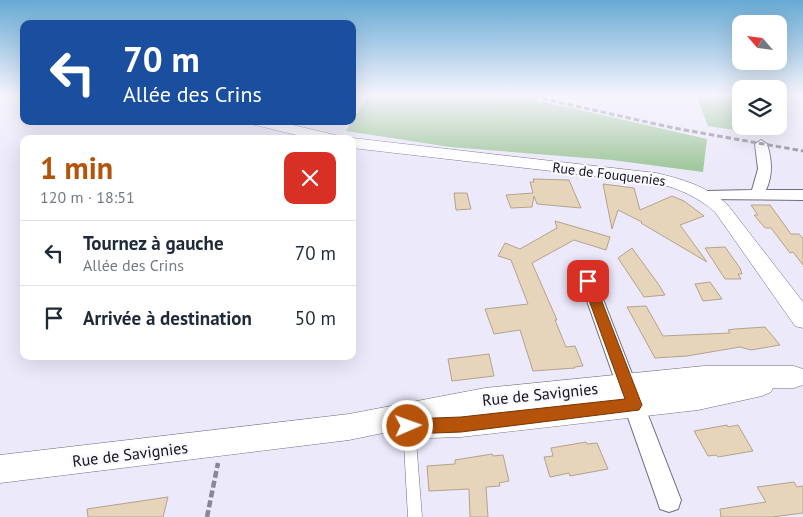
<!DOCTYPE html>
<html lang="fr">
<meta charset="utf-8">
<style>
body{margin:0;font-family:"PT Sans",sans-serif;background:#f6f6f7;color:#1f2937;height:100vh;display:flex;flex-direction:column;font-size:19px;white-space:nowrap}
*{box-sizing:border-box;margin:0}
p{font-size:16px;color:#747a83}
.icon{flex:none;width:28px;height:28px;fill:none;stroke:currentColor;stroke-width:2;stroke-linecap:round;stroke-linejoin:round}
.map{position:relative;flex:1;overflow:hidden}
.panel{position:absolute;left:20px;top:135px;width:336px;height:225px;display:flex;flex-direction:column;background:#fff;border-radius:10px;box-shadow:0 5px 20px #0002}
.panel>*{flex:none}
.banner{position:absolute;left:20px;top:20px;width:336px;height:105px;border-radius:10px;box-shadow:0 5px 20px #0002;background:#1a4fa0;color:#fff;overflow:hidden}
.needle{width:32px;rotate:298deg}
.fabs{position:absolute;left:732px;top:15px;display:grid;gap:10px}
.fabs a{display:grid;place-items:center;width:55px;height:55px;border-radius:10px;background:#fff;box-shadow:0 5px 20px #0002;font-size:25px}
.pin{position:absolute;display:grid;place-items:center;width:42px;height:42px;color:#fff;margin:-21px;border-radius:10px;box-shadow:0 2px 8px #0006}
.me{position:absolute;width:55px;margin:-28px;rotate:88deg;stroke-linejoin:round;filter:drop-shadow(0 0 4px #0008)}
.turn{display:flex;align-items:center;gap:18px;height:105px;padding:0 20px;font-size:22px}
.turn .icon{width:65px;height:65px;stroke-width:2.5}
.turn b{display:block;font-size:35px;line-height:42px}
.round{display:grid;place-items:center;flex:none;width:52px;height:52px;border-radius:10px;background:#f6f6f7}
.overview{display:flex;align-items:center;justify-content:space-between;height:85px;padding:0 20px}
h1{font-size:30px;font-weight:700;line-height:38px;color:#b45309}
ul{padding:0;list-style:none}
li{display:flex;align-items:center;gap:15px;height:65px;padding:0 20px;border-top:1px solid #e0e1e3}
li div{flex:1}
li b{display:block;font-size:19px}
li em{font-style:normal}
.map>svg:first-child{display:block}
.green{fill:#a2c89e}
.building{fill:#e6d4bb;stroke:#b4a38b}
.lines{fill:none;stroke-linecap:round;stroke-linejoin:round}
.service-casing{stroke:#706b84;stroke-width:1}
.minor-casing{stroke:#706b84;stroke-width:2}
.tertiary-casing{stroke:#706b84;stroke-width:1}
.path-far1{stroke:#898795;stroke-width:2.5;stroke-dasharray:4 2;stroke-linecap:butt}
.path{stroke:#898795;stroke-width:4.5;stroke-dasharray:7 3;stroke-linecap:butt}
.service{fill:#fff;fill-rule:evenodd}
.minor{fill:#fff;fill-rule:evenodd}
.tertiary{fill:#fff;fill-rule:evenodd}
.rail{stroke:#898795;stroke-width:3;stroke-dasharray:5.5 3;stroke-linecap:butt}
.route{fill:#b45309;stroke:#753606}
.labels{text-anchor:middle;stroke-width:4.5;stroke-linejoin:round;paint-order:stroke}
.street-label{font-size:14px;fill:#12101a;stroke:#f9f8fe}
.near-street-label{font-size:16px;fill:#12101a;stroke:#f9f8fe}
</style>
<div class="map">
<svg width="803" height="517" viewBox="0 0 803 517">
<rect width="100%" height="100%" fill="#ece9fb"/>
<!-- green -->
<g class="green">
<path d="M 369,95 L 515,95 L 707,139 L 703,172 L 612,160 L 450,147 L 346,131 Z"/>
<path d="M 696,95 L 734,95 L 741,107 L 741,126 L 751,126 L 754,133 L 708,126 Z"/>
</g>
<!-- building -->
<g class="building">
<path d="M 533,179 L 569,180 L 581,208 L 537,204 L 534,196 L 532,207 L 511,208 L 506,195 L 533,193 L 530,182 L 534,182 Z"/>
<path d="M 603,184 L 634,188 L 640,210 L 672,196 L 684,201 L 704,216 L 680,225 L 707,262 L 641,223 L 642,222 L 618,210 L 612,229 Z"/>
<path d="M 454,193 L 467,193 L 471,209 L 456,210 Z"/>
<path d="M 751,205 L 770,205 L 791,234 L 799,234 L 803,238 L 803,265 L 793,252 L 790,253 L 771,228 L 765,228 L 754,215 L 758,215 Z"/>
<path d="M 555,221 L 610,237 L 606,250 L 574,240 L 532,263 L 557,320 L 555,320 L 566,347 L 575,346 L 583,366 L 574,367 L 575,368 L 533,371 L 520,330 L 494,334 L 485,309 L 528,304 L 511,260 L 498,256 L 505,243 L 520,249 L 557,228 Z"/>
<path d="M 725,247 L 740,268 L 742,274 L 738,274 L 741,279 L 725,279 L 705,248 Z"/>
<path d="M 632,248 L 659,285 L 665,295 L 644,297 L 618,258 Z"/>
<path d="M 710,282 L 722,299 L 703,301 L 695,284 Z"/>
<path d="M 646,306 L 663,336 L 730,333 L 728,330 L 735,329 L 765,327 L 780,345 L 751,350 L 740,347 L 687,356 L 655,358 L 627,307 Z"/>
<path d="M 489,354 L 494,376 L 452,381 L 448,359 Z"/>
<path d="M 727,425 L 728,427 L 738,425 L 753,451 L 718,457 L 716,455 L 708,456 L 694,431 Z"/>
<path d="M 586,442 L 587,444 L 597,443 L 608,469 L 570,476 L 569,473 L 550,477 L 544,457 L 553,456 L 551,448 Z"/>
<path d="M 492,454 L 493,456 L 503,455 L 509,481 L 499,483 L 500,486 L 486,487 L 488,517 L 470,517 L 469,489 L 429,491 L 427,466 L 455,464 L 455,460 Z"/>
<path d="M 794,482 L 797,487 L 803,486 L 803,513 L 772,517 L 721,517 L 720,509 L 766,502 L 757,487 Z"/>
<path d="M 168,497 L 163,517 L 88,517 L 87,509 Z"/>
</g>
<g class="lines">
<!-- service casing -->
<g class="service-casing">
<path id="service" d="M 409,421 L 413,423 L 415,427 L 422,517 L 408,517 L 403,427 L 405,423 Z"/>
</g>
<!-- minor casing -->
<g class="minor-casing">
<g id="minor">
<path d="M 761,140 L 767,144 C 772,160 773,175 766,190 L 803,190 L 803,200 L 702,199 L 700,196 L 702,193 L 707,191 L 752,190 L 758,169 L 755,144 Z"/>
<path d="M 588,274 L 594,276 L 596,281 L 681,500 L 678,509 L 669,512 L 660,509 L 657,500 L 580,281 L 582,276 Z"/>
</g>
</g>
<!-- tertiary casing -->
<g class="tertiary-casing">
<g id="tertiary">
<path d="M 249,121 L 276,121 L 339,136 L 341,139 L 313,139 L 251,124 Z"/>
<path d="M 352,138 L 656,173 C 682,179 706,186 727,204 L 803,302 L 803,328 L 795,326 L 715,212 C 698,197 678,188 656,183 L 352,148 Z"/>
<path d="M 704,366 L 794,366 L 803,369 L 803,385 L 794,388 L 773,388 L 771,392 L 762,396 L 698,410 L 461,437 L 399,439 L 390,435 L 388,432 L 349,440 L 0,483 L 0,455 L 349,414 L 485,388 Z"/>
</g>
</g>
<!-- path-far1 -->
<g class="path-far1">
<path d="M 736,95 L 741,100"/>
<path d="M 759,126 L 759,133"/>
</g>
<!-- path -->
<path class="path" d="M 207,517 L 218,463"/>
<!-- service -->
<use href="#service" class="service"/>
<!-- minor -->
<use href="#minor" class="minor"/>
<!-- tertiary -->
<use href="#tertiary" class="tertiary"/>
<!-- rail -->
<path class="rail" d="M 526,95 L 674,128 L 803,151"/>
</g>
<!-- sky -->
<linearGradient id="sky" x2="0" y2="1"><stop stop-color="#67aad5"/><stop offset="0.57" stop-color="#f6f5fd"/><stop offset="1" stop-color="#f6f5fd" stop-opacity="0"/></linearGradient>
<rect width="803" height="167" fill="url(#sky)"/>
<!-- route -->
<path class="route" d="M 588,277 L 593,278 L 594,281 L 642,405 L 639,410 L 461,432 L 408,434 L 403,431 L 401,426 L 403,421 L 408,419 L 461,417 L 625,399 L 582,281 L 584,278 Z"/>
<g class="labels">
<!-- street labels -->
<g class="street-label">
<text transform="translate(609 174) rotate(7)" y="5">Rue de Fouquenies</text>
</g>
<!-- near-street labels -->
<g class="near-street-label">
<text transform="translate(540 394) rotate(-6)" y="6">Rue de Savignies</text>
<text transform="translate(130 454) rotate(-7)" y="6">Rue de Savignies</text>
</g>
</g>
</svg>
<div class="fabs">
<a><svg class="needle" viewBox="-14 -14 28 28"><path d="M0-13l5 13h-10z" fill="#e53935"/><path d="M0 13l5-13h-10z" fill="#747a83"/></svg></a>
<a><svg class="icon" aria-label="layers" viewBox="0 0 24 24"><path d="M12 4l9 5-9 5-9-5zM3 14l9 5 9-5"/></svg></a>
</div>
<div class="pin" style="left:588px;top:281px;background:#d93025"><svg class="icon" aria-label="arrive" viewBox="0 0 24 24"><path d="M6 21V4h12l-3 4 3 4H6"/></svg></div>
<svg class="me" style="left:408px;top:426px" viewBox="-20 -20 40 40"><circle r="17" fill="#b45309" stroke="#fff" stroke-width="3"/><path d="M0-11L8 9 0 5-8 9z" fill="#fff"/></svg>
<div class="banner">
<div class="turn"><svg class="icon" aria-label="left" viewBox="0 0 24 24"><path d="M17 20v-9H6M10 6l-5 5 5 5"/></svg><div><b>70 m</b>Allée des Crins</div></div>
</div>
<section class="panel">
<div class="overview"><div><h1>1 min</h1><p>120 m · 18:51</p></div><a class="round" style="background:#d93025;color:#fff"><svg class="icon" aria-label="close" viewBox="0 0 24 24"><path d="M6 6l12 12M18 6L6 18"/></svg></a></div>
<ul>
<li><svg class="icon" aria-label="left" viewBox="0 0 24 24"><path d="M17 20v-9H6M10 6l-5 5 5 5"/></svg><div><b>Tournez à gauche</b><p>Allée des Crins</p></div><em>70 m</em></li>
<li><svg class="icon" aria-label="arrive" viewBox="0 0 24 24"><path d="M6 21V4h12l-3 4 3 4H6"/></svg><div><b>Arrivée à destination</b></div><em>50 m</em></li>
</ul>
</section>
</div>
